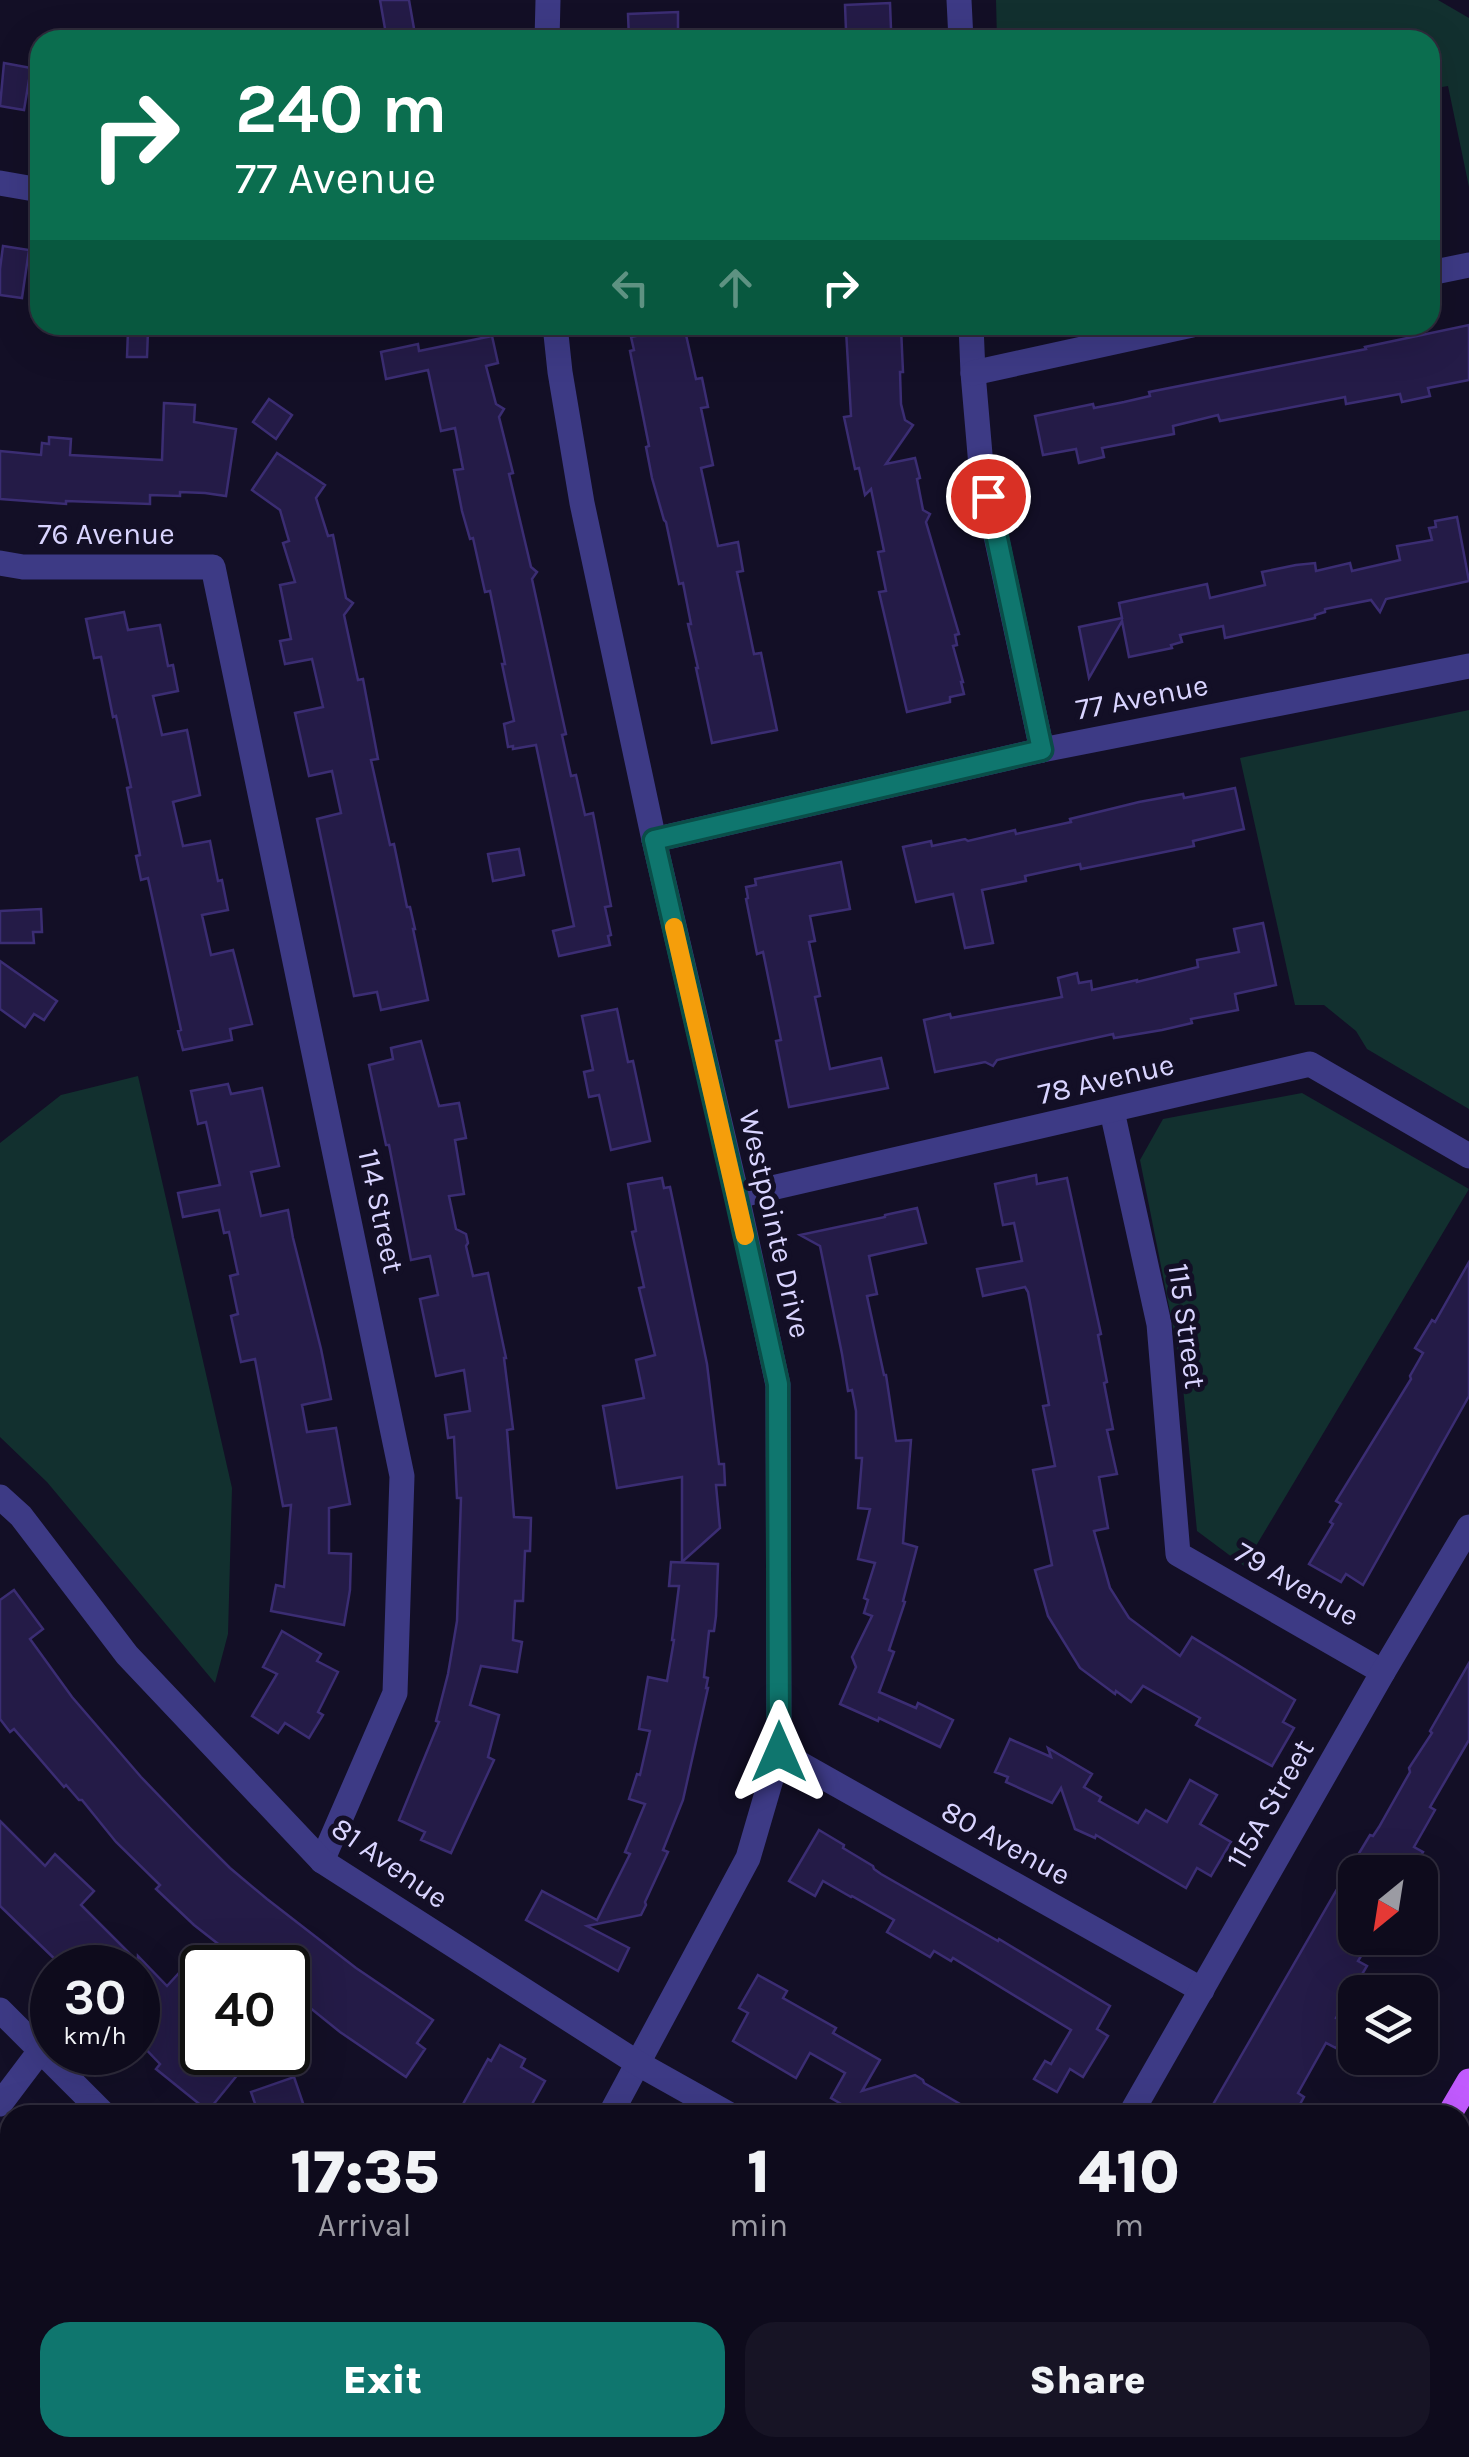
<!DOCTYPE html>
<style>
body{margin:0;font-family:Karla,sans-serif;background:#171425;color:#f1f3f6;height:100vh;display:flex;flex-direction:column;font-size:38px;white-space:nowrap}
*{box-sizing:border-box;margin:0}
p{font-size:32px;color:#9b9ba3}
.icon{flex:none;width:55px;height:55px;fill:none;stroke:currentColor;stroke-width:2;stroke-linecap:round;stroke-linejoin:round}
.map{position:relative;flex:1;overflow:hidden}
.details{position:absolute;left:0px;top:2105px;width:1470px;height:352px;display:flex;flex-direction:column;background:#0e0b1c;border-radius:30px 30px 0 0;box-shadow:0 10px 40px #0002,0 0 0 2px #2e2b3b}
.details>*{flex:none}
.banner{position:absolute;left:30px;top:30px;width:1410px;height:305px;border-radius:30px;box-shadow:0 10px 40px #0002,0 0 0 2px #2e2b3b;background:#0b6e4f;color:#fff;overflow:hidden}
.needle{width:65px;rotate:210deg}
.fabs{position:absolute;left:1338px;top:1855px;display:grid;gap:20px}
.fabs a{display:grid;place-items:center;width:100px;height:100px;border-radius:20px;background:#0e0b1c;box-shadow:0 10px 40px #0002,0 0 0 2px #2e2b3b;font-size:50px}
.speed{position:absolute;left:30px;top:1945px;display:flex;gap:20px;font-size:50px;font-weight:700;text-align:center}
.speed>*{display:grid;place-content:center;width:130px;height:130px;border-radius:50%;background:#0e0b1c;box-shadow:0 10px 40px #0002,0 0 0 2px #2e2b3b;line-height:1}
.speed small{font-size:25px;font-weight:400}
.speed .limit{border:5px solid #111;border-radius:15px;background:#fff;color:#111}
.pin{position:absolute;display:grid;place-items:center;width:85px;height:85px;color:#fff;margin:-42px;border:5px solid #fff;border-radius:50%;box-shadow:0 2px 10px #0007}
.me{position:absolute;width:110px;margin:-55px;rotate:0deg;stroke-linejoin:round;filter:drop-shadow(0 0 8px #0008)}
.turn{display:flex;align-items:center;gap:35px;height:210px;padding:0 40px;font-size:45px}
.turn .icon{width:130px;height:130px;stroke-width:2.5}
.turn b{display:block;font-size:70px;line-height:85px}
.lanes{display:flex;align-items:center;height:95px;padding:0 40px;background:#0003;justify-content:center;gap:50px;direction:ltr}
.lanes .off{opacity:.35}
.eta{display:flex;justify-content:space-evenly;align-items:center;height:170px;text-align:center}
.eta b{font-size:60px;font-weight:800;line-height:70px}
.cta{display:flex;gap:20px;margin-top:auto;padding:20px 40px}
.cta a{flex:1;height:115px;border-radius:30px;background:#0f766e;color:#fff;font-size:40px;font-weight:800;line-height:115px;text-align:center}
.cta a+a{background:#171425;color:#f1f3f6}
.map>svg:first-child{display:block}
.green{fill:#12302f}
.building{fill:#241b47;stroke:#3b2d73;stroke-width:2.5}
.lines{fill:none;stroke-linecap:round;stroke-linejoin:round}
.minor{stroke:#3d3a85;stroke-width:25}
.major{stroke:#c25bff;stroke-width:25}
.route-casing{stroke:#0a4d48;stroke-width:25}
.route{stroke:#0f766e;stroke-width:18}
.slow{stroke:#f59e0b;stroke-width:18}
.labels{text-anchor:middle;stroke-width:10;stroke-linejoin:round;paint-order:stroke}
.street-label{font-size:30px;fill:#d9d4ff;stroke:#130f26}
</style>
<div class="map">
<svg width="1469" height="2457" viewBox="0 0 1469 2457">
<rect width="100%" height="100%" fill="#130f26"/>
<!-- green -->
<g class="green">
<path d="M 996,0 L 1438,0 L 1469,18 L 1469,187 L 1448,86 L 1430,89 L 1430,40 L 997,40 Z"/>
<path d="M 1469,710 L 1469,1109 L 1367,1049 L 1356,1031 L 1324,1005 L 1295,1005 L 1240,758 Z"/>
<path d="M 138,1076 L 232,1488 L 228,1634 L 215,1683 L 47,1482 L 0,1437 L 0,1143 L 61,1095 Z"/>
<path d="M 1302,1093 L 1469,1189 L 1244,1566 L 1197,1531 L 1181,1367 L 1140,1160 L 1163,1119 Z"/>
</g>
<!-- building -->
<g class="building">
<path d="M 380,0 L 409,0 L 416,40 L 387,40 Z"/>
<path d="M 890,3 L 891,29 L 846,31 L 845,5 Z"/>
<path d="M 678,12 L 678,38 L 629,40 L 628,14 Z"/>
<path d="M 4,63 L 31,68 L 24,110 L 0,106 Z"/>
<path d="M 3,246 L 29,250 L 22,298 L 0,295 L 0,269 Z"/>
<path d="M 858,325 L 898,325 L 899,328 L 901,328 L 903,372 L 900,372 L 901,404 L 905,420 L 913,425 L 886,464 L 915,458 L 920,478 L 917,479 L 923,510 L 930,514 L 926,522 L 959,634 L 955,635 L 957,645 L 953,646 L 963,682 L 961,682 L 964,694 L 950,697 L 950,702 L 907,712 L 879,592 L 886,591 L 878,552 L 884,551 L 871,489 L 865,495 L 859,468 L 855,469 L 844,417 L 851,416 L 846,330 L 858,329 Z"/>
<path d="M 1469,325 L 1469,380 L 1428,388 L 1430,396 L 1402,402 L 1400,394 L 1346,404 L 1345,397 L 1220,421 L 1218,415 L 1173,426 L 1174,434 L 1102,448 L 1104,457 L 1079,463 L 1076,449 L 1043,455 L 1035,416 L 1093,404 L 1094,408 L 1124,402 L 1150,396 L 1149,392 L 1366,349 L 1365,347 Z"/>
<path d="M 684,326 L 696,379 L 702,378 L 708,407 L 701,408 L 713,465 L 701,468 L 718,546 L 738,542 L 743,571 L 737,572 L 754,654 L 761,653 L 777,730 L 712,743 L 696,668 L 698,668 L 688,624 L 691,624 L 683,583 L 679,584 L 666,522 L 664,520 L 652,478 L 646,447 L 649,446 L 630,351 L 634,350 L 631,337 Z"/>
<path d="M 128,331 L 148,331 L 147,357 L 127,357 Z"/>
<path d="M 492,336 L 498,363 L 486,366 L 496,404 L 504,409 L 499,417 L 513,473 L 509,474 L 531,567 L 537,572 L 532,579 L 566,734 L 562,735 L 571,776 L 576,775 L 585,815 L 593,813 L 611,906 L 605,907 L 611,935 L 608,936 L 610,945 L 559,956 L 553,931 L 574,926 L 536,745 L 513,749 L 513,746 L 508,747 L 504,724 L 514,721 L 502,664 L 505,664 L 490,591 L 485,592 L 473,538 L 470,539 L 462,511 L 454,470 L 463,469 L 455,428 L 441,431 L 428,370 L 386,379 L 381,352 L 418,344 L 419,351 Z"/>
<path d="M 269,399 L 292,415 L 276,439 L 253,422 Z"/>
<path d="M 164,403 L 195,405 L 194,422 L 236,429 L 226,496 L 205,493 L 180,492 L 180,496 L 150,495 L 150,504 L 66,501 L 66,504 L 0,499 L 0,451 L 41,455 L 42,443 L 49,444 L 49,437 L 71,439 L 70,455 L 162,460 Z"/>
<path d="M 277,453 L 325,485 L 316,498 L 328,536 L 333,535 L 346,598 L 353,603 L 344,615 L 358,680 L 363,679 L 378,759 L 371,760 L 390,845 L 394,844 L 407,907 L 410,907 L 415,929 L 413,929 L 428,1000 L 381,1010 L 377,992 L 354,996 L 317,819 L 341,813 L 332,771 L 309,776 L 295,713 L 323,707 L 312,659 L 285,664 L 280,641 L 291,639 L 280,585 L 295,582 L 283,543 L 289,541 L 280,510 L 252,490 Z"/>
<path d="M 1457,517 L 1469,581 L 1386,599 L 1380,612 L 1371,600 L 1325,609 L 1325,612 L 1315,615 L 1315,618 L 1225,638 L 1223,626 L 1180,635 L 1182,642 L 1171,645 L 1172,648 L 1129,657 L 1122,621 L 1089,678 L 1079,627 L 1122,618 L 1119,603 L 1207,584 L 1210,598 L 1265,585 L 1262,572 L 1296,565 L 1315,563 L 1316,571 L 1350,563 L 1352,571 L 1400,560 L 1397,546 L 1432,540 L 1429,528 L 1436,527 L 1435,521 Z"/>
<path d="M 124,612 L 128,630 L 160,625 L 168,666 L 173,665 L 178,691 L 153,696 L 162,735 L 187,730 L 200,795 L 173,802 L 183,846 L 210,841 L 218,881 L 222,880 L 228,910 L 202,915 L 211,955 L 233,950 L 252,1024 L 230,1029 L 232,1040 L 183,1050 L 178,1031 L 181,1030 L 148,878 L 141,880 L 136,856 L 140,855 L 127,788 L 131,787 L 116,716 L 113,717 L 101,657 L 94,658 L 86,619 Z"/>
<path d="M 1235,788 L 1244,829 L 1193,841 L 1194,846 L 1081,869 L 1080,864 L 1025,876 L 1026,881 L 982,890 L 993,943 L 965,948 L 953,894 L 916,902 L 903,847 L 931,841 L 932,846 L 965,839 L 968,841 L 1015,830 L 1016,834 L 1071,822 L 1070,819 L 1139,802 L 1183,794 L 1184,798 Z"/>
<path d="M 519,849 L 524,875 L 493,881 L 488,854 Z"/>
<path d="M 841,862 L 850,909 L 810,916 L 815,941 L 809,942 L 820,996 L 815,997 L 830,1069 L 881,1058 L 888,1088 L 789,1107 L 776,1041 L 781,1040 L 763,952 L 757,954 L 746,899 L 748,898 L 746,887 L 756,885 L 755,879 Z"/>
<path d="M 41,909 L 42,932 L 33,932 L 34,943 L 0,943 L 0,911 Z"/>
<path d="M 1263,923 L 1276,985 L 1235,994 L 1238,1010 L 1191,1019 L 1192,1023 L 1162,1030 L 1114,1038 L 1113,1034 L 1044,1049 L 997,1060 L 993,1066 L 985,1062 L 935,1072 L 924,1020 L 950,1014 L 951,1018 L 1062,997 L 1058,978 L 1077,973 L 1079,983 L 1091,981 L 1092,990 L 1137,980 L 1137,982 L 1198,967 L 1197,960 L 1239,952 L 1234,929 Z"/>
<path d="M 0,961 L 57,1001 L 44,1020 L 34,1014 L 25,1027 L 0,1009 Z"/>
<path d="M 617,1009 L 628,1062 L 633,1061 L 650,1141 L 611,1150 L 599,1095 L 589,1097 L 584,1072 L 593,1070 L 582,1016 Z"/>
<path d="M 421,1041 L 439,1106 L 459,1103 L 466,1138 L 455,1140 L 464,1194 L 449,1196 L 456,1229 L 466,1234 L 468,1243 L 466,1246 L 473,1276 L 488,1273 L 506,1358 L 504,1358 L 513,1429 L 507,1430 L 514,1517 L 531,1518 L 530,1551 L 525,1551 L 523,1601 L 515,1601 L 513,1640 L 522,1642 L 517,1672 L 481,1666 L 470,1705 L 499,1715 L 488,1757 L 494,1760 L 451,1853 L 421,1840 L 425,1832 L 399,1820 L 439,1722 L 436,1721 L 448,1674 L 457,1621 L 461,1498 L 457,1498 L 454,1437 L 448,1438 L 445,1415 L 470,1411 L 464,1370 L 436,1376 L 420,1299 L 438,1295 L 430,1256 L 411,1260 L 389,1145 L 386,1145 L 369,1065 L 393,1059 L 391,1048 Z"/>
<path d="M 228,1084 L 231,1094 L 262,1088 L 279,1166 L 251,1172 L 261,1216 L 288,1210 L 293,1238 L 321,1349 L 331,1399 L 302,1405 L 307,1432 L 336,1428 L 344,1472 L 350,1504 L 329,1508 L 329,1553 L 351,1554 L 350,1590 L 344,1625 L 271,1611 L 276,1585 L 284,1587 L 291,1505 L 283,1506 L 255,1359 L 241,1362 L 231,1316 L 238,1314 L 230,1276 L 238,1274 L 229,1232 L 224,1233 L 219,1210 L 183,1217 L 178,1193 L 220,1185 L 206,1122 L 198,1124 L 191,1091 Z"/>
<path d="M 1036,1175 L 1037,1184 L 1067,1178 L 1101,1334 L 1098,1335 L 1107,1382 L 1104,1383 L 1113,1429 L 1107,1430 L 1117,1474 L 1099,1477 L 1108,1528 L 1094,1531 L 1110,1588 L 1129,1618 L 1180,1656 L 1192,1637 L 1295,1700 L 1283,1722 L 1294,1728 L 1272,1766 L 1196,1725 L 1200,1718 L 1143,1686 L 1131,1702 L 1116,1691 L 1115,1694 L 1080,1668 L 1048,1616 L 1035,1570 L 1052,1565 L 1033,1470 L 1055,1466 L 1043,1406 L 1049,1405 L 1028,1292 L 1025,1287 L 983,1296 L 977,1269 L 1022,1261 L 1014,1223 L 1003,1225 L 995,1184 Z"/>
<path d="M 662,1178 L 664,1188 L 670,1187 L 707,1364 L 719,1464 L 724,1464 L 725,1485 L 716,1485 L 720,1528 L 682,1562 L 682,1477 L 617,1488 L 603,1406 L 644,1398 L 636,1360 L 655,1355 L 639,1288 L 644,1287 L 632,1232 L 636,1231 L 628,1184 Z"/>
<path d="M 917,1208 L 926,1243 L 869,1256 L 877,1294 L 867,1296 L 884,1375 L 886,1375 L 896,1441 L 911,1440 L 903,1543 L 917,1547 L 903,1601 L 905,1602 L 889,1650 L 894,1652 L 879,1692 L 916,1708 L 918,1703 L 953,1720 L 940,1747 L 879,1718 L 878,1721 L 840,1704 L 856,1667 L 852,1657 L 872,1616 L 864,1613 L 868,1600 L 864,1598 L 875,1563 L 858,1559 L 870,1509 L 858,1508 L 862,1458 L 856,1458 L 856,1411 L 852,1390 L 848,1391 L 842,1354 L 820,1246 L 800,1235 L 885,1217 L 885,1215 Z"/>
<path d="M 1469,1262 L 1469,1396 L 1363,1585 L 1346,1574 L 1341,1582 L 1309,1564 L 1333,1524 L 1330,1522 L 1341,1504 L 1336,1501 L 1411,1379 L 1410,1376 L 1423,1353 L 1415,1348 L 1432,1320 L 1435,1322 Z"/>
<path d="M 671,1562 L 718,1564 L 716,1616 L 714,1631 L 709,1631 L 704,1677 L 708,1678 L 706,1688 L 708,1688 L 683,1800 L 663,1850 L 668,1852 L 645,1902 L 646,1905 L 641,1915 L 587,1926 L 629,1948 L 618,1971 L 526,1920 L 542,1891 L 597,1920 L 630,1854 L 625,1852 L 645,1804 L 629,1799 L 637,1774 L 640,1775 L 650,1731 L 639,1729 L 648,1677 L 667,1681 L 674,1640 L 672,1640 L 679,1586 L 669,1586 Z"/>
<path d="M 14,1590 L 43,1629 L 30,1639 L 72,1697 L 141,1777 L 190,1828 L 230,1868 L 267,1899 L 356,1968 L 433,2020 L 417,2043 L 425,2049 L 406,2077 L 340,2032 L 298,1998 L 288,1993 L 288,1968 L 249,1968 L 194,1925 L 156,1889 L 160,1885 L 116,1842 L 82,1800 L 79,1800 L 66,1785 L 64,1787 L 14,1729 L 10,1732 L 0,1719 L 0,1600 Z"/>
<path d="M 282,1631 L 321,1654 L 317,1661 L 338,1672 L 318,1712 L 323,1715 L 309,1738 L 285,1723 L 278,1733 L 252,1716 L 277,1674 L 263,1667 Z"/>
<path d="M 1469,1663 L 1469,1740 L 1430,1807 L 1435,1810 L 1414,1847 L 1423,1852 L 1411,1872 L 1355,1872 L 1355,1938 L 1372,1938 L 1358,1961 L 1367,1966 L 1336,2018 L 1349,2025 L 1336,2048 L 1326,2043 L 1298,2093 L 1304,2097 L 1294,2115 L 1207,2115 L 1355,1858 L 1355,1860 L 1370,1835 L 1373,1836 L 1379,1827 L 1410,1772 L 1409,1768 L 1432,1733 L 1430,1731 Z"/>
<path d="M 1010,1739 L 1051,1757 L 1048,1748 L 1092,1774 L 1084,1787 L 1101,1797 L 1099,1801 L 1138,1823 L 1146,1810 L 1167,1822 L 1190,1780 L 1217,1795 L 1200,1824 L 1231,1842 L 1211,1876 L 1197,1868 L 1186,1888 L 1096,1835 L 1095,1838 L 1075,1829 L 1061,1788 L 1052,1803 L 1006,1782 L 1008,1777 L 995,1772 Z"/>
<path d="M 0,1821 L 45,1866 L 55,1854 L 94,1891 L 81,1905 L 138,1962 L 138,1956 L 167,1986 L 178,1974 L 202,1998 L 202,2052 L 256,2052 L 208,2111 L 156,2069 L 160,2064 L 138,2041 L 138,1968 L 64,1968 L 0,1906 Z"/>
<path d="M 819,1830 L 844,1845 L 843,1848 L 873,1866 L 874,1869 L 881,1874 L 998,1941 L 999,1939 L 1110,2006 L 1097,2029 L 1108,2036 L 1083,2077 L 1070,2069 L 1057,2092 L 1034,2079 L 1045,2061 L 1051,2064 L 1071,2030 L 953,1958 L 951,1961 L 934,1951 L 930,1957 L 887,1932 L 894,1920 L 852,1896 L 851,1897 L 823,1881 L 815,1896 L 789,1881 Z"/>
<path d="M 758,1975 L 787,1991 L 783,1998 L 836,2028 L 833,2033 L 880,2060 L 862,2091 L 915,2075 L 923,2080 L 924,2083 L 979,2115 L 860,2115 L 831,2098 L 845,2073 L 810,2053 L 796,2078 L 733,2041 L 748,2013 L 739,2008 Z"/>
<path d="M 500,2045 L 525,2059 L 521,2067 L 545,2081 L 526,2115 L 457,2115 L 488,2059 L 491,2061 Z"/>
<path d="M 294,2077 L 307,2115 L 259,2115 L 251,2092 Z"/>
</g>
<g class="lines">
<!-- minor -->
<g class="minor">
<path d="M 959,0 L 961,40"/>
<path d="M 547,40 L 548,0"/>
<path d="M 0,183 L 40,190"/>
<path d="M 1430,273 L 1469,265"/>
<path d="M 555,325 L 560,372 L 582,503 L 654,840 L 737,1196 L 778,1385 L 779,1752 L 748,1858 L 610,2115"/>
<path d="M 971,325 L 973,373 L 981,466 L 1042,750"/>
<path d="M 973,373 L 1192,325"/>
<path d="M 0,563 L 23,567 L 213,567 L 402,1476 L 395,1693 L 322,1861"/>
<path d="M 654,840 L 1042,750 L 1469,666"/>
<path d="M 1112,1111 L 1159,1324 L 1178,1554 L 1383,1672"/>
<path d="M 737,1196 L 1310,1064 L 1469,1156"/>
<path d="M 0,1497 L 21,1516 L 127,1655 L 322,1861 L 639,2064 L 730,2115"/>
<path d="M 779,1752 L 1202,1990"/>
<path d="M 0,2010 L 105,2115"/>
<path d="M 0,2104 L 40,2051"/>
<path d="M 1130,2115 L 1383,1672 L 1469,1527"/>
<path d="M 588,2448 L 604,2457"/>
<path d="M 417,2457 L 422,2448"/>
</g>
<!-- major -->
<g class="major">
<path d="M 1449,2115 L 1469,2081"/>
<path d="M 1252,2457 L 1258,2448"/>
</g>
</g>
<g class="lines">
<!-- route casing -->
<g class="route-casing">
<path id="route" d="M 779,1752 L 778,1384 L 736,1196 L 654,840 L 1042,750 L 988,496"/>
</g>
<!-- route -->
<use href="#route" class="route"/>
<!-- slow -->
<path class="slow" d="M 674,927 L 745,1236"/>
</g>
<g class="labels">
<!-- street labels -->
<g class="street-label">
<text x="106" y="544">76 Avenue</text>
<text transform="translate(1142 697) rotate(-11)" y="10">77 Avenue</text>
<text transform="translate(1106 1079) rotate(-13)" y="10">78 Avenue</text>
<text transform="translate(381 1211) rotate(78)" y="10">114 Street</text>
<text transform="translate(775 1224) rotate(77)" y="10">Westpointe Drive</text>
<text transform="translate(1187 1326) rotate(82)" y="10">115 Street</text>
<text transform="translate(1297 1584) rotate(30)" y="10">79 Avenue</text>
<text transform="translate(1270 1804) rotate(-60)" y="10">115A Street</text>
<text transform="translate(1006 1843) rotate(29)" y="10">80 Avenue</text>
<text transform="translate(390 1863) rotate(35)" y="10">81 Avenue</text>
</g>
</g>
</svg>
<div class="fabs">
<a><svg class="needle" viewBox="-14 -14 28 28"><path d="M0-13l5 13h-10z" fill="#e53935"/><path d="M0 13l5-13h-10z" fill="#9b9ba3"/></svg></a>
<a><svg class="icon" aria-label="layers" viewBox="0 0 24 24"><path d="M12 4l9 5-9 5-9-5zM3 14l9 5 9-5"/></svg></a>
</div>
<div class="speed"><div>30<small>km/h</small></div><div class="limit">40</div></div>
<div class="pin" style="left:988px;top:496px;background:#d93025"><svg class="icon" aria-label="arrive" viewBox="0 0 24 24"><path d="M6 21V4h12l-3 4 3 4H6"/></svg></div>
<svg class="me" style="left:779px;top:1752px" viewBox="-20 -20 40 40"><path d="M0-17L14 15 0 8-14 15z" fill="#0f766e" stroke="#fff" stroke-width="4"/></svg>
<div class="banner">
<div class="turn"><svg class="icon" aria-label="right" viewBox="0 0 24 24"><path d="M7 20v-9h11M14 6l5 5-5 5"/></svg><div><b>240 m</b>77 Avenue</div></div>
<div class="lanes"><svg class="icon off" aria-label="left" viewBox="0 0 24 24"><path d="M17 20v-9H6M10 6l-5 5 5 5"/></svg><svg class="icon off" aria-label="ahead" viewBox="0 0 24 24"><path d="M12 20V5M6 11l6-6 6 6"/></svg><svg class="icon" aria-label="right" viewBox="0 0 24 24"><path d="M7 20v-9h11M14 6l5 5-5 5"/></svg></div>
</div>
<section class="details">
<div class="eta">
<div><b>17:35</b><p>Arrival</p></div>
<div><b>1</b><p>min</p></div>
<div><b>410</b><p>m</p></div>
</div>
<div class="cta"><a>Exit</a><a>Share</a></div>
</section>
</div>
